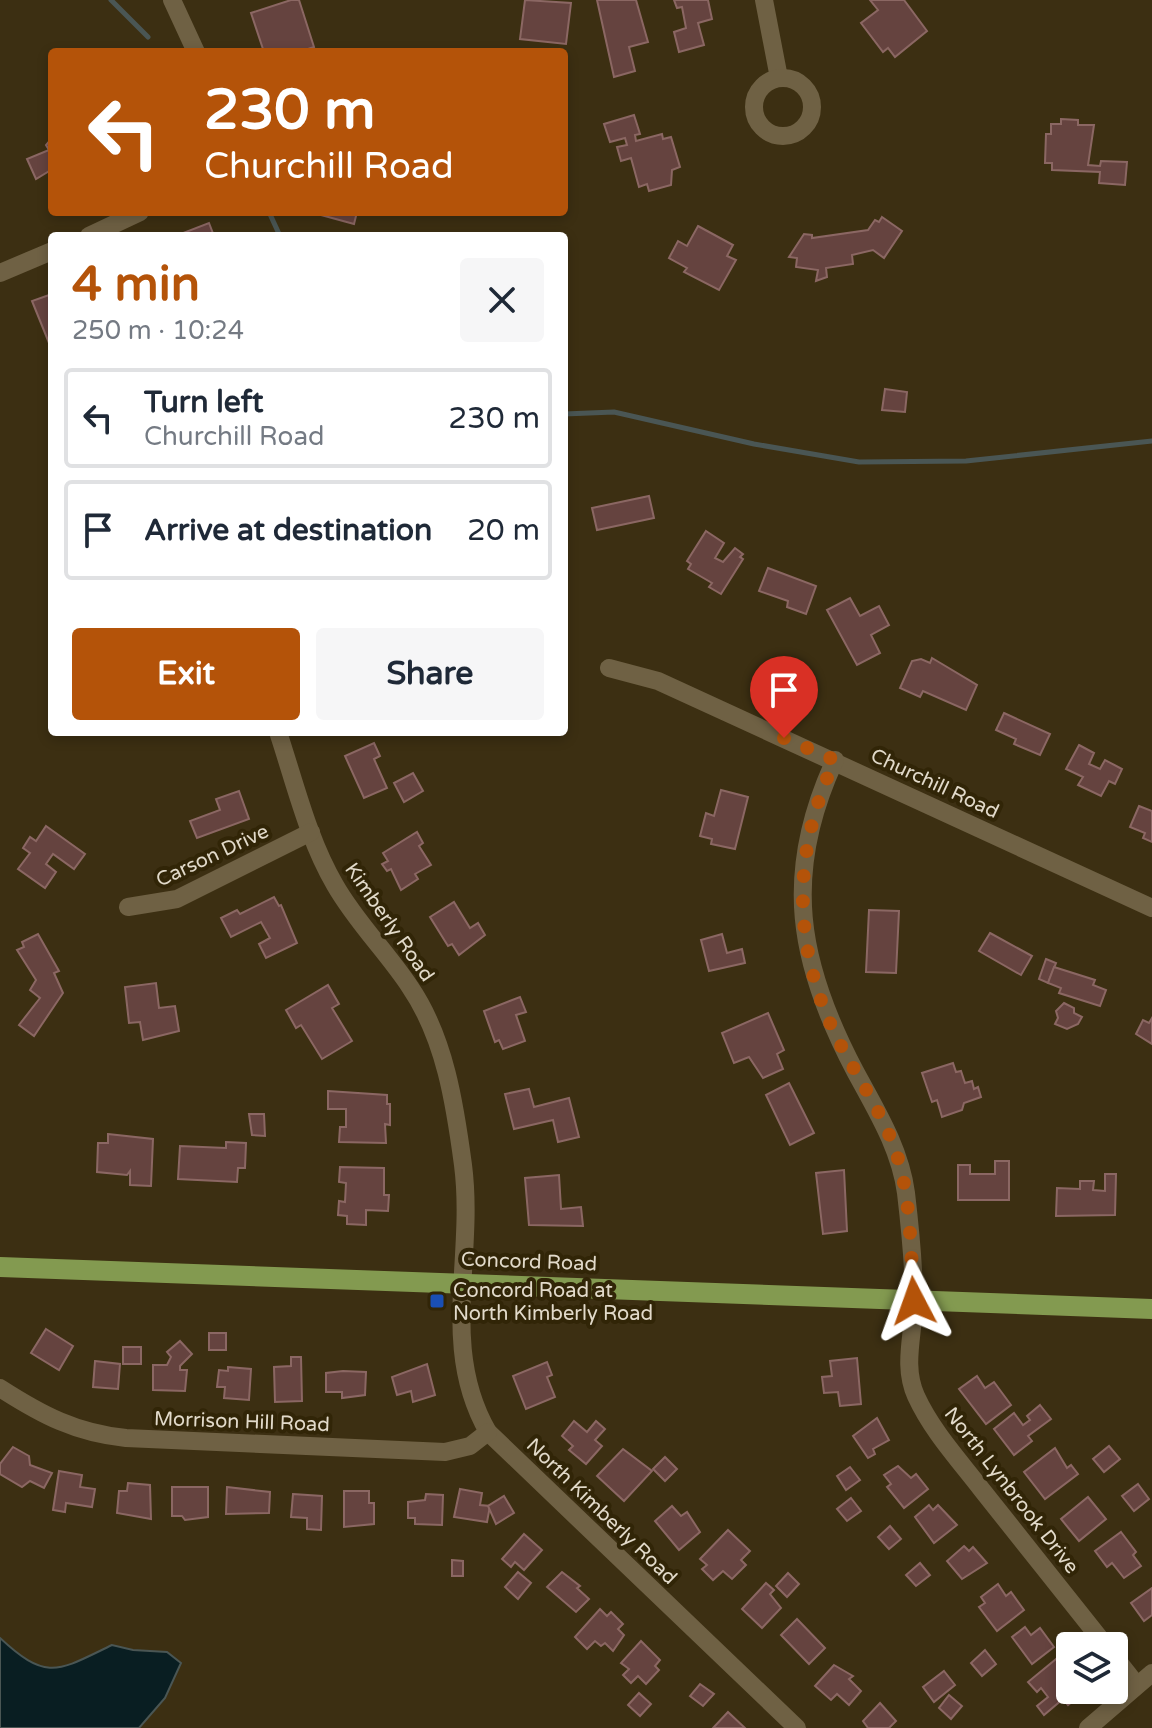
<!DOCTYPE html>
<meta charset="utf-8">
<style>
body{margin:0;font-family:"Varela Round",sans-serif;background:#f6f6f7;color:#1f2937;height:100vh;display:flex;flex-direction:column;font-size:30px;white-space:nowrap}
*{box-sizing:border-box;margin:0}
p{font-size:26px;color:#747a83}
.icon{flex:none;width:44px;height:44px;fill:none;stroke:currentColor;stroke-width:2;stroke-linecap:round;stroke-linejoin:round}
.map{position:relative;flex:1;overflow:hidden}
.details{position:absolute;left:48px;top:232px;width:520px;height:504px;display:flex;flex-direction:column;background:#fff;border-radius:8px;box-shadow:0 4px 12px #0003}
.details>*{flex:none}
.banner{position:absolute;left:48px;top:48px;width:520px;height:168px;border-radius:8px;box-shadow:0 4px 12px #0003;background:#b45309;color:#fff;overflow:hidden}
.buttons{position:absolute;left:1056px;top:1632px;display:grid;gap:16px}
.buttons a{display:grid;place-items:center;width:72px;height:72px;border-radius:8px;background:#fff;box-shadow:0 4px 12px #0003;font-size:40px}
.pin{position:absolute;display:grid;place-items:center;width:68px;height:68px;color:#fff;margin:-82px -34px;border-radius:50% 50% 50% 0;rotate:-45deg;box-shadow:0 0 8px #0007}
.pin .icon{rotate:45deg}
.me{position:absolute;width:88px;margin:-44px;rotate:356deg;stroke-linejoin:round;filter:drop-shadow(0 0 6px #0008)}
.turn{display:flex;align-items:center;gap:28px;height:168px;padding:0 24px;font-size:36px}
.turn .icon{width:104px;height:104px;stroke-width:2.5}
.turn b{display:block;font-size:56px;line-height:68px}
.round{display:grid;place-items:center;flex:none;width:84px;height:84px;border-radius:8px;background:#f6f6f7}
.headline{display:flex;align-items:center;justify-content:space-between;height:136px;padding:0 24px}
h1{font-size:48px;font-weight:800;line-height:60px;color:#b45309}
.cta{display:flex;gap:16px;margin-top:auto;padding:16px 24px}
.cta a{flex:1;height:92px;border-radius:8px;background:#b45309;color:#fff;font-size:32px;font-weight:800;line-height:92px;text-align:center}
.cta a+a{background:#f6f6f7;color:#1f2937}
ul{padding:0;list-style:none}
li{display:flex;align-items:center;gap:24px;height:100px;margin:0 16px 12px;padding:0 8px;border:4px solid #e0e1e3;border-radius:8px}
li div{flex:1}
li b{display:block;font-size:30px}
li em{font-style:normal}
.map>svg:first-child{display:block}
.water{fill:#091e22;stroke:#4a5654;stroke-width:2}
.lines{fill:none;stroke-linecap:round;stroke-linejoin:round}
.stream{stroke:#4a5654;stroke-width:5}
.building{fill:#65433f;stroke:#8b6763;stroke-width:2}
.minor{stroke:#6f6144;stroke-width:18}
.major{stroke:#839a50;stroke-width:20}
.route{stroke:#b45309;stroke-width:14;stroke-dasharray:0 25.2}
.transit-dot{fill:#1a4fb4;stroke:#312507;stroke-width:3}
.labels{text-anchor:middle;stroke-width:8;stroke-linejoin:round;paint-order:stroke}
.street-label{font-size:20px;fill:#e2daca;stroke:#312507}
.poi-label{font-size:20px;fill:#e2daca;stroke:#312507;text-anchor:start}
</style>
<div class="map">
<svg width="1152" height="1728" viewBox="0 0 1152 1728">
<rect width="100%" height="100%" fill="#3c2f12"/>
<!-- water -->
<path class="water" d="M 0,1638 C 47,1682 58,1671 112,1645 L 133,1650 L 167,1652 L 181,1663 L 165,1698 L 139,1728 L 0,1728 Z"/>
<g class="lines">
<!-- stream -->
<g class="stream">
<path d="M 111,0 L 148,37"/>
<path d="M 269,212 L 280,236"/>
<path d="M 564,414 L 614,412 L 754,444 L 859,462 L 966,461 L 1152,441"/>
</g>
</g>
<!-- building -->
<g class="building">
<path d="M 291,0 L 299,0 L 314,47 L 299,52 L 264,52 L 251,13 Z"/>
<path d="M 525,0 L 571,3 L 566,44 L 520,39 Z"/>
<path d="M 597,0 L 636,0 L 648,42 L 629,47 L 635,71 L 614,77 Z"/>
<path d="M 674,0 L 708,0 L 712,19 L 698,23 L 704,45 L 679,52 L 674,32 L 686,28 L 682,7 L 677,8 Z"/>
<path d="M 870,0 L 904,0 L 927,31 L 895,57 L 888,48 L 883,52 L 861,23 L 878,10 Z"/>
<path d="M 634,115 L 640,134 L 635,135 L 636,141 L 662,134 L 663,139 L 671,137 L 680,167 L 672,170 L 671,185 L 649,191 L 647,184 L 639,187 L 631,158 L 621,161 L 617,147 L 627,145 L 625,138 L 610,142 L 604,124 Z"/>
<path d="M 1061,119 L 1078,120 L 1078,125 L 1094,125 L 1088,165 L 1100,166 L 1101,161 L 1127,162 L 1125,185 L 1099,183 L 1100,172 L 1052,170 L 1052,163 L 1045,163 L 1046,134 L 1051,134 L 1051,124 L 1061,124 Z"/>
<path d="M 52,138 L 52,173 L 51,170 L 36,179 L 27,159 L 49,150 L 46,145 Z"/>
<path d="M 310,212 L 357,212 L 354,224 Z"/>
<path d="M 882,217 L 902,231 L 884,258 L 873,250 L 852,255 L 853,264 L 826,268 L 827,277 L 816,281 L 818,270 L 796,267 L 797,258 L 789,257 L 804,234 L 812,235 L 812,238 L 868,230 L 875,220 L 879,222 Z"/>
<path d="M 209,223 L 214,236 L 184,236 L 183,233 Z"/>
<path d="M 698,226 L 733,245 L 727,256 L 736,260 L 719,290 L 684,272 L 687,268 L 669,258 L 678,241 L 687,246 Z"/>
<path d="M 52,294 L 52,341 L 49,343 L 32,301 Z"/>
<path d="M 885,389 L 907,392 L 905,412 L 882,410 Z"/>
<path d="M 649,496 L 654,518 L 597,530 L 592,508 Z"/>
<path d="M 706,531 L 724,543 L 715,558 L 723,562 L 735,548 L 743,554 L 740,557 L 743,559 L 721,594 L 709,587 L 712,583 L 688,569 L 691,564 L 687,561 Z"/>
<path d="M 768,568 L 816,586 L 806,614 L 787,607 L 788,601 L 759,591 Z"/>
<path d="M 850,598 L 860,616 L 879,606 L 889,625 L 871,635 L 880,653 L 857,665 L 827,610 Z"/>
<path d="M 932,658 L 977,685 L 966,710 L 923,691 L 920,697 L 900,688 L 912,661 L 921,659 L 930,663 Z"/>
<path d="M 1004,713 L 1050,734 L 1040,755 L 1014,744 L 1016,739 L 996,730 Z"/>
<path d="M 374,743 L 380,756 L 374,759 L 387,788 L 364,798 L 345,756 Z"/>
<path d="M 1079,745 L 1094,753 L 1089,764 L 1100,769 L 1105,760 L 1122,769 L 1115,784 L 1109,781 L 1101,796 L 1078,785 L 1083,777 L 1066,769 Z"/>
<path d="M 413,773 L 423,791 L 404,802 L 394,783 Z"/>
<path d="M 721,790 L 748,797 L 735,849 L 711,844 L 712,839 L 700,836 L 706,813 L 714,816 Z"/>
<path d="M 239,791 L 249,819 L 197,838 L 190,821 L 220,810 L 216,799 Z"/>
<path d="M 1139,806 L 1152,811 L 1152,842 L 1143,838 L 1145,833 L 1130,827 Z"/>
<path d="M 46,826 L 85,854 L 74,869 L 53,854 L 46,864 L 56,872 L 45,888 L 18,869 L 30,853 L 23,848 L 30,837 L 36,841 Z"/>
<path d="M 417,832 L 423,843 L 419,846 L 431,865 L 415,874 L 418,879 L 401,890 L 391,869 L 387,871 L 382,864 L 388,861 L 383,853 Z"/>
<path d="M 274,897 L 279,906 L 281,905 L 297,943 L 266,958 L 259,944 L 270,938 L 261,922 L 231,937 L 221,918 L 237,910 L 240,914 Z"/>
<path d="M 454,902 L 470,928 L 478,923 L 485,935 L 459,955 L 452,944 L 448,946 L 430,917 Z"/>
<path d="M 869,910 L 899,911 L 896,973 L 866,972 Z"/>
<path d="M 990,933 L 1032,956 L 1021,975 L 979,951 Z"/>
<path d="M 38,934 L 59,971 L 54,973 L 63,993 L 34,1036 L 19,1025 L 40,998 L 30,990 L 36,980 L 17,950 L 24,947 L 22,942 Z"/>
<path d="M 722,934 L 727,953 L 742,949 L 745,963 L 709,971 L 701,940 Z"/>
<path d="M 1046,959 L 1056,963 L 1048,983 L 1039,979 Z"/>
<path d="M 1054,967 L 1095,980 L 1093,985 L 1106,990 L 1100,1006 L 1059,993 L 1061,988 L 1048,983 Z"/>
<path d="M 156,983 L 159,1008 L 175,1006 L 179,1031 L 143,1040 L 140,1022 L 129,1023 L 125,987 Z"/>
<path d="M 328,985 L 339,1004 L 332,1008 L 352,1041 L 322,1059 L 301,1025 L 296,1028 L 286,1010 Z"/>
<path d="M 520,997 L 526,1012 L 516,1015 L 525,1041 L 503,1049 L 499,1040 L 495,1042 L 484,1011 Z"/>
<path d="M 1064,1003 L 1074,1008 L 1074,1013 L 1082,1017 L 1078,1024 L 1067,1029 L 1055,1024 L 1058,1018 L 1056,1011 Z"/>
<path d="M 768,1013 L 784,1050 L 777,1054 L 783,1069 L 763,1078 L 749,1057 L 734,1063 L 722,1033 Z"/>
<path d="M 1152,1018 L 1152,1044 L 1136,1034 L 1143,1020 L 1149,1023 Z"/>
<path d="M 953,1063 L 956,1072 L 961,1071 L 965,1083 L 972,1081 L 974,1089 L 978,1087 L 981,1097 L 964,1103 L 962,1110 L 942,1117 L 937,1100 L 932,1102 L 922,1073 Z"/>
<path d="M 789,1083 L 814,1133 L 790,1145 L 766,1095 Z"/>
<path d="M 529,1089 L 534,1107 L 569,1098 L 579,1137 L 558,1142 L 553,1120 L 514,1129 L 505,1094 Z"/>
<path d="M 328,1091 L 387,1095 L 387,1104 L 390,1104 L 390,1125 L 385,1124 L 386,1143 L 339,1142 L 340,1127 L 346,1127 L 346,1109 L 328,1109 Z"/>
<path d="M 249,1114 L 264,1114 L 265,1136 L 252,1135 Z"/>
<path d="M 108,1134 L 153,1139 L 151,1186 L 130,1185 L 130,1171 L 127,1175 L 97,1172 L 98,1143 L 108,1143 Z"/>
<path d="M 226,1142 L 246,1143 L 245,1168 L 238,1168 L 237,1182 L 178,1179 L 180,1146 L 226,1148 Z"/>
<path d="M 995,1161 L 1009,1161 L 1009,1200 L 958,1200 L 958,1165 L 970,1165 L 970,1174 L 995,1174 Z"/>
<path d="M 340,1167 L 384,1168 L 384,1195 L 389,1195 L 388,1211 L 366,1210 L 366,1225 L 347,1224 L 347,1216 L 338,1215 L 339,1201 L 345,1202 L 346,1183 L 339,1182 Z"/>
<path d="M 844,1170 L 847,1231 L 823,1234 L 816,1173 Z"/>
<path d="M 1105,1174 L 1116,1174 L 1115,1215 L 1056,1216 L 1057,1188 L 1080,1189 L 1080,1181 L 1094,1181 L 1093,1190 L 1105,1191 Z"/>
<path d="M 559,1175 L 561,1209 L 581,1207 L 583,1226 L 529,1225 L 525,1178 Z"/>
<path d="M 46,1329 L 73,1346 L 59,1370 L 31,1353 Z"/>
<rect x="209" y="1333" width="17" height="17"/>
<path d="M 180,1341 L 192,1354 L 180,1366 L 180,1370 L 187,1370 L 185,1391 L 153,1390 L 153,1365 L 167,1365 L 171,1357 L 167,1352 Z"/>
<rect x="123" y="1347" width="18" height="17"/>
<path d="M 291,1357 L 301,1357 L 302,1401 L 275,1402 L 274,1367 L 291,1366 Z"/>
<path d="M 857,1358 L 861,1404 L 840,1406 L 838,1392 L 824,1393 L 822,1377 L 832,1376 L 830,1361 Z"/>
<path d="M 95,1361 L 120,1364 L 118,1389 L 93,1387 Z"/>
<path d="M 547,1362 L 552,1375 L 547,1377 L 555,1397 L 526,1409 L 513,1376 Z"/>
<path d="M 427,1364 L 435,1395 L 413,1402 L 411,1391 L 397,1395 L 392,1377 Z"/>
<path d="M 228,1367 L 251,1369 L 249,1400 L 224,1398 L 225,1387 L 217,1387 L 219,1370 L 228,1371 Z"/>
<path d="M 343,1371 L 366,1372 L 365,1395 L 342,1398 L 342,1392 L 326,1392 L 326,1373 Z"/>
<path d="M 977,1376 L 985,1388 L 994,1382 L 1011,1405 L 986,1424 L 959,1389 Z"/>
<path d="M 1040,1405 L 1051,1419 L 1028,1436 L 1032,1441 L 1014,1455 L 994,1429 L 1014,1413 L 1023,1425 L 1030,1420 L 1027,1416 Z"/>
<path d="M 877,1418 L 889,1440 L 873,1449 L 875,1454 L 868,1458 L 853,1436 Z"/>
<path d="M 574,1421 L 587,1432 L 596,1421 L 605,1429 L 595,1440 L 602,1446 L 586,1464 L 569,1450 L 573,1446 L 562,1436 Z"/>
<path d="M 1109,1446 L 1120,1459 L 1104,1472 L 1093,1459 Z"/>
<path d="M 13,1447 L 29,1456 L 30,1465 L 52,1473 L 44,1488 L 30,1481 L 22,1487 L 0,1474 L 0,1464 Z"/>
<path d="M 1055,1448 L 1067,1468 L 1071,1465 L 1078,1474 L 1045,1499 L 1024,1472 Z"/>
<path d="M 623,1449 L 652,1471 L 624,1501 L 597,1476 Z"/>
<path d="M 665,1457 L 677,1469 L 665,1481 L 653,1469 Z"/>
<path d="M 898,1466 L 911,1478 L 916,1474 L 928,1489 L 904,1508 L 887,1487 L 891,1484 L 884,1475 Z"/>
<path d="M 850,1467 L 860,1480 L 846,1490 L 837,1476 Z"/>
<path d="M 59,1471 L 82,1475 L 80,1487 L 95,1489 L 92,1507 L 66,1503 L 65,1512 L 53,1510 Z"/>
<path d="M 128,1483 L 150,1485 L 151,1519 L 117,1513 L 119,1491 L 127,1491 Z"/>
<path d="M 1138,1484 L 1149,1499 L 1134,1511 L 1122,1496 Z"/>
<path d="M 172,1487 L 208,1487 L 208,1517 L 185,1520 L 182,1516 L 172,1516 Z"/>
<path d="M 227,1487 L 270,1492 L 269,1513 L 226,1514 Z"/>
<path d="M 460,1489 L 482,1493 L 480,1505 L 490,1506 L 487,1522 L 454,1517 Z"/>
<path d="M 344,1491 L 369,1491 L 369,1503 L 374,1503 L 374,1524 L 344,1527 Z"/>
<path d="M 293,1494 L 322,1496 L 321,1530 L 307,1529 L 307,1518 L 291,1517 Z"/>
<path d="M 426,1494 L 443,1495 L 442,1525 L 415,1524 L 415,1518 L 408,1518 L 408,1502 L 425,1500 Z"/>
<path d="M 504,1496 L 514,1513 L 496,1524 L 488,1506 Z"/>
<path d="M 1088,1497 L 1106,1519 L 1079,1541 L 1061,1519 Z"/>
<path d="M 851,1498 L 861,1511 L 847,1521 L 837,1509 Z"/>
<path d="M 929,1505 L 933,1510 L 938,1505 L 957,1525 L 934,1543 L 915,1517 Z"/>
<path d="M 672,1506 L 681,1516 L 687,1512 L 700,1532 L 679,1550 L 655,1521 Z"/>
<path d="M 890,1526 L 901,1539 L 889,1549 L 878,1537 Z"/>
<path d="M 728,1530 L 750,1551 L 741,1560 L 746,1565 L 732,1579 L 723,1571 L 713,1580 L 702,1569 L 707,1565 L 700,1559 Z"/>
<path d="M 1121,1532 L 1136,1552 L 1133,1555 L 1141,1566 L 1124,1578 L 1112,1563 L 1107,1567 L 1095,1551 Z"/>
<path d="M 524,1534 L 542,1550 L 524,1570 L 515,1562 L 511,1567 L 502,1559 Z"/>
<path d="M 964,1546 L 969,1551 L 973,1547 L 987,1563 L 962,1579 L 947,1561 Z"/>
<path d="M 452,1560 L 463,1561 L 463,1576 L 452,1576 Z"/>
<path d="M 920,1563 L 930,1575 L 916,1586 L 906,1575 Z"/>
<path d="M 518,1572 L 531,1583 L 518,1599 L 505,1587 Z"/>
<path d="M 562,1572 L 580,1586 L 577,1588 L 589,1599 L 576,1612 L 547,1587 Z"/>
<path d="M 788,1573 L 799,1584 L 787,1597 L 776,1586 Z"/>
<path d="M 766,1583 L 774,1590 L 770,1594 L 781,1608 L 762,1628 L 742,1609 Z"/>
<path d="M 998,1584 L 1006,1596 L 1011,1592 L 1024,1610 L 997,1631 L 979,1607 L 985,1603 L 981,1597 Z"/>
<path d="M 1152,1588 L 1152,1615 L 1144,1621 L 1131,1603 Z"/>
<path d="M 600,1609 L 607,1616 L 611,1612 L 623,1624 L 618,1629 L 624,1635 L 613,1651 L 605,1643 L 601,1646 L 595,1641 L 587,1649 L 575,1637 Z"/>
<path d="M 797,1619 L 825,1648 L 809,1664 L 781,1635 Z"/>
<path d="M 1025,1627 L 1031,1635 L 1040,1628 L 1054,1647 L 1032,1664 L 1012,1637 Z"/>
<path d="M 641,1641 L 660,1660 L 655,1666 L 659,1670 L 646,1684 L 638,1676 L 631,1683 L 623,1675 L 629,1669 L 621,1663 Z"/>
<path d="M 985,1650 L 996,1664 L 982,1676 L 971,1663 Z"/>
<path d="M 1061,1655 L 1070,1666 L 1065,1674 L 1070,1680 L 1070,1690 L 1085,1691 L 1068,1705 L 1063,1699 L 1044,1715 L 1037,1706 L 1048,1697 L 1041,1688 L 1037,1692 L 1028,1682 Z"/>
<path d="M 834,1665 L 853,1676 L 849,1679 L 861,1691 L 849,1705 L 837,1694 L 831,1700 L 815,1686 Z"/>
<path d="M 944,1671 L 955,1685 L 934,1702 L 923,1687 Z"/>
<path d="M 700,1684 L 714,1694 L 703,1706 L 690,1696 Z"/>
<path d="M 639,1693 L 651,1704 L 640,1716 L 628,1705 Z"/>
<path d="M 949,1695 L 962,1706 L 951,1719 L 939,1708 Z"/>
<path d="M 880,1703 L 896,1721 L 889,1728 L 868,1728 L 863,1721 Z"/>
<path d="M 728,1712 L 745,1728 L 713,1728 Z"/>
</g>
<g class="lines">
<!-- minor -->
<g class="minor">
<path d="M 172,0 L 196,52"/>
<path d="M 764,0 L 779,78"/>
<circle cx="783" cy="107" r="29"/>
<path d="M 89,236 L 140,212"/>
<path d="M 0,273 L 52,251"/>
<path d="M 609,668 L 658,681 L 1152,908"/>
<path d="M 278,732 C 295,783 308,839 335,885 C 356,922 387,952 410,987 C 445,1038 455,1105 463,1165 C 475,1257 439,1347 488,1432 L 797,1728"/>
<path d="M 835,760 C 782,874 798,963 855,1071 C 876,1110 900,1148 906,1193 C 910,1227 914,1266 914,1301 C 914,1334 902,1365 916,1396 C 932,1431 959,1460 982,1490 C 1023,1542 1065,1594 1106,1646"/>
<path d="M 128,907 L 177,899 L 311,832"/>
<path d="M 0,1388 C 42,1415 76,1433 126,1438 L 445,1452 L 470,1446 L 488,1432"/>
<path d="M 1114,1656 L 1136,1684"/>
<path d="M 1088,1728 L 1152,1673"/>
</g>
<!-- major -->
<path class="major" d="M 0,1267 L 1152,1309"/>
</g>
<g class="lines">
<!-- route -->
<path class="route" d="M 784,738 L 835,760 C 792,852 792,945 836,1036 C 854,1072 879,1107 893,1144 C 912,1193 910,1250 914,1301"/>
</g>
<!-- markers -->
<rect class="transit-dot" x="429" y="1293" width="16" height="16" rx="4"/>
<g class="labels">
<!-- street labels -->
<g class="street-label">
<text transform="translate(935 783) rotate(25)" y="7">Churchill Road</text>
<text transform="translate(212 855) rotate(-25)" y="7">Carson Drive</text>
<text transform="translate(390 922) rotate(55)" y="7">Kimberly Road</text>
<text transform="translate(529 1261) rotate(2)" y="7">Concord Road</text>
<text transform="translate(242 1421) rotate(2)" y="7">Morrison Hill Road</text>
<text transform="translate(1012 1490) rotate(52)" y="7">North Lynbrook Drive</text>
<text transform="translate(602 1511) rotate(44)" y="7">North Kimberly Road</text>
</g>
<!-- poi labels -->
<g class="poi-label">
<text x="453" y="1297">Concord Road at<tspan x="453" dy="23">North Kimberly Road</tspan></text>
</g>
</g>
</svg>
<div class="buttons">
<a><svg class="icon" aria-label="layers" viewBox="0 0 24 24"><path d="M12 4l9 5-9 5-9-5zM3 14l9 5 9-5"/></svg></a>
</div>
<div class="pin" style="left:784px;top:738px;background:#d93025"><svg class="icon" aria-label="arrive" viewBox="0 0 24 24"><path d="M6 21V4h12l-3 4 3 4H6"/></svg></div>
<svg class="me" style="left:914px;top:1301px" viewBox="-20 -20 40 40"><path d="M0-17L14 15 0 8-14 15z" fill="#b45309" stroke="#fff" stroke-width="4"/></svg>
<div class="banner">
<div class="turn"><svg class="icon" aria-label="left" viewBox="0 0 24 24"><path d="M17 20v-9H6M10 6l-5 5 5 5"/></svg><div><b>230 m</b>Churchill Road</div></div>
</div>
<section class="details">
<div class="headline"><div><h1>4 min</h1><p>250 m · 10:24</p></div><a class="round"><svg class="icon" aria-label="close" viewBox="0 0 24 24"><path d="M6 6l12 12M18 6L6 18"/></svg></a></div>
<ul>
<li><svg class="icon" aria-label="left" viewBox="0 0 24 24"><path d="M17 20v-9H6M10 6l-5 5 5 5"/></svg><div><b>Turn left</b><p>Churchill Road</p></div><em>230 m</em></li>
<li><svg class="icon" aria-label="arrive" viewBox="0 0 24 24"><path d="M6 21V4h12l-3 4 3 4H6"/></svg><div><b>Arrive at destination</b></div><em>20 m</em></li>
</ul>
<div class="cta"><a>Exit</a><a>Share</a></div>
</section>
</div>
